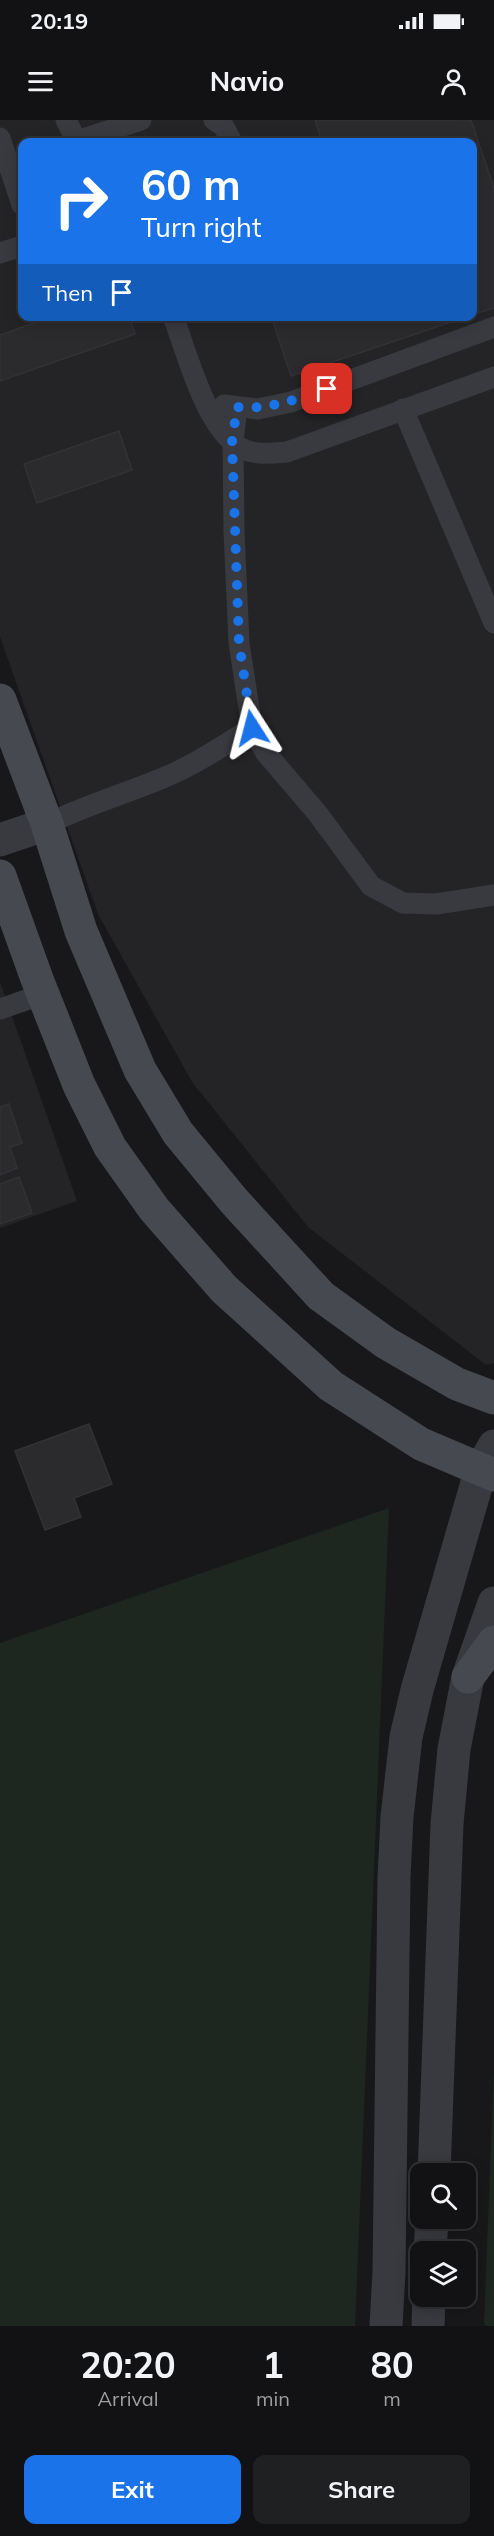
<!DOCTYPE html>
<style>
body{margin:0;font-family:Mulish,sans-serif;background:#1f2022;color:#f1f3f6;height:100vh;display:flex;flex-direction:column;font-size:22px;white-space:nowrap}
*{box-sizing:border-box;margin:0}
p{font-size:20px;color:#9c9ea0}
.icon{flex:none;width:33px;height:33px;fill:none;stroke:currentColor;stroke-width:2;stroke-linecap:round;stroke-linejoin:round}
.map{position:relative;height:2206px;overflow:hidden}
.side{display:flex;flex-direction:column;background:#121214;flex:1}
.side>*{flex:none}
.banner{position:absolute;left:18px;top:18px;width:459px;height:183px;border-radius:12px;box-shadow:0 3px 15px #0003,0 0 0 2px #313234;background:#1a73e8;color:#fff;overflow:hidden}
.fabs{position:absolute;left:410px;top:2043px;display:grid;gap:12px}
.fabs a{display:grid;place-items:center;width:66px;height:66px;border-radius:12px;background:#121214;box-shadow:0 3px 15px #0003,0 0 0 2px #313234;font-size:30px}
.pin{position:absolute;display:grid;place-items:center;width:51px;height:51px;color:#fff;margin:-26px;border-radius:12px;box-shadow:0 3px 9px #0006}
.me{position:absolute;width:66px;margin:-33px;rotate:351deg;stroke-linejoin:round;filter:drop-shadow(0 0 4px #0008)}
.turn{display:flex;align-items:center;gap:21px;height:126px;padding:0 24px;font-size:27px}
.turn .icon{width:78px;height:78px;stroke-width:2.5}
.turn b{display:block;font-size:42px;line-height:51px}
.then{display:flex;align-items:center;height:57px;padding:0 24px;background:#0003;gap:12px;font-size:22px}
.eta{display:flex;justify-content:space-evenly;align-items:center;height:102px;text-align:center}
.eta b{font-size:36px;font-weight:700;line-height:42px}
.action{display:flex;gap:12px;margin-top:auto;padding:12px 24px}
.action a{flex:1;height:69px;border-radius:12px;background:#1a73e8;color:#fff;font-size:24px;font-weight:700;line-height:69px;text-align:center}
.action a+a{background:#1f2022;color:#f1f3f6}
.status{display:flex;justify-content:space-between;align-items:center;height:42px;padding:0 30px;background:#121214;direction:ltr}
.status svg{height:16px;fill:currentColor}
header{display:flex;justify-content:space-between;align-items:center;height:78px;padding:0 24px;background:#121214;font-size:27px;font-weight:700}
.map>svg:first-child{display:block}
.built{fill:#242427;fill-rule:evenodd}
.green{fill:#1d261f}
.building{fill:#2b2b2e;stroke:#323236;stroke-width:1.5}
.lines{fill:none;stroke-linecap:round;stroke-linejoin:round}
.lane{stroke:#393a3f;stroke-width:21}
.street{stroke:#393a3f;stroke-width:33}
.secondary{stroke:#46494f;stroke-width:33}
.route{stroke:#1a73e8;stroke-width:10;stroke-dasharray:0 18}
</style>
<div class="status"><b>20:19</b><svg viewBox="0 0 49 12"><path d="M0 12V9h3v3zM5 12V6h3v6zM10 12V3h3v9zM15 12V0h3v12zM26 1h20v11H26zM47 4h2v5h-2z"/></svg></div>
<header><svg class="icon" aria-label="menu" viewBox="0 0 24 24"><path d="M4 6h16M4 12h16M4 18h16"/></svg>Navio<svg class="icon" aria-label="person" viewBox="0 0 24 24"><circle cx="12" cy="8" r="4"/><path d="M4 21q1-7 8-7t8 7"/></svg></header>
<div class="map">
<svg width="494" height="2206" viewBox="0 0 494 2206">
<rect width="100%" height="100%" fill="#18181a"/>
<!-- built -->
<g class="built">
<path d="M 0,0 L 494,0 L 494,1243 L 486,1245 L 308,1107 L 192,962 L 98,794 L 0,517 ZM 22,22 L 472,22 L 472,196 L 22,196 Z"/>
<path d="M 0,862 L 77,1081 L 0,1108 Z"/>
</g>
<!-- green -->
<g class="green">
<path d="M 389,1388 L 355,2206 L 0,2206 L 0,1523 Z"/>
<path d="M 494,1948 L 494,2206 L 486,2206 L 484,2203 Z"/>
</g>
<!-- building -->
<g class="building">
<path d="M 315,0 L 471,0 L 494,68 L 494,188 L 472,195 L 472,22 L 322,22 Z"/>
<path d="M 54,196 L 129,196 L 135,214 L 0,261 L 0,215 Z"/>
<path d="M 271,196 L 469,196 L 291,256 Z"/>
<path d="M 119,311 L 132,350 L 37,383 L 24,344 Z"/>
<path d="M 9,984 L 22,1023 L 10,1027 L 17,1048 L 0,1055 L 0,987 Z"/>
<path d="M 19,1057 L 32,1093 L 0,1104 L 0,1064 Z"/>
<path d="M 89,1304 L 112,1364 L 74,1378 L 81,1397 L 45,1410 L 15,1331 Z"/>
</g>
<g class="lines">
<!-- lane -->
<g class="lane">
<path d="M 66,0 L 77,22"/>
<path d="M 214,0 L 224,7 L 232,22"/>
<path d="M 0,18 L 22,85"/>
<path d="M 77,21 L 141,0"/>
<path d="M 0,133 L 22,126"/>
<path d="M 173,196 C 187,233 207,314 245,330 C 258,335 273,333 287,332 L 494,257"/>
<path d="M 224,285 L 258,289 L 291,282 L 494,207"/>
<path d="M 237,287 L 233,322 L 234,411 L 239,523 L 252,608 L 266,633 L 318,694 L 371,766 L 403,783 L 436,784 L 494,775"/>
<path d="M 403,289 L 494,503"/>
<path d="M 47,704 C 84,686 124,674 163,658 C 195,645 222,626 252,608"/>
<path d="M 0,889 L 43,874"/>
</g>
<!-- street -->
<g class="street">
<path d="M 0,720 L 47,704"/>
<path d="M 434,2054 L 447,1704 L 454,1629 L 468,1557 L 494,1483"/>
<path d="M 430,2132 L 432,2098"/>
<path d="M 386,2206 L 389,2152 L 394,1757 L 397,1697 L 406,1617 L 417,1570 L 481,1349 L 494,1326"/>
<path d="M 428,2206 L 429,2176"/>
</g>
<!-- secondary -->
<g class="secondary">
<path d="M 0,580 L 47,704 L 81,811 L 140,950 L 178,1013 L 234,1081 L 321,1176 L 386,1223 L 457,1264 L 494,1278"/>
<path d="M 0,756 L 37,859 L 79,965 L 110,1027 L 154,1089 L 224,1169 L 331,1266 L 421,1324 L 494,1355"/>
<path d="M 468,1557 L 494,1522"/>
</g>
</g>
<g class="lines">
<!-- route -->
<path class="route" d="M 252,608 L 239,523 L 232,322 L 237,287 C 270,290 297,279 327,269"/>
</g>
</svg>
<div class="fabs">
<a><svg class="icon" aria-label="search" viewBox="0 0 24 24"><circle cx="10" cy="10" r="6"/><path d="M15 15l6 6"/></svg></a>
<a><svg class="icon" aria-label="layers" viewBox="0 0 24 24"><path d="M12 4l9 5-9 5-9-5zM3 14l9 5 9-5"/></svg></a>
</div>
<div class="pin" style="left:327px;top:269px;background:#d93025"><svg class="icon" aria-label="arrive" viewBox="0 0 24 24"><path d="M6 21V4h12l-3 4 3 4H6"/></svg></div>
<svg class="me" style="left:252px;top:608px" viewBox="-20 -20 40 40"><path d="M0-17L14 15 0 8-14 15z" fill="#1a73e8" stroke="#fff" stroke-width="4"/></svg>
<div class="banner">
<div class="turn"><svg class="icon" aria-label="right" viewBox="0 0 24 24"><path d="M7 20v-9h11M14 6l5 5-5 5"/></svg><div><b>60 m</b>Turn right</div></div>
<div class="then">Then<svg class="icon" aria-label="arrive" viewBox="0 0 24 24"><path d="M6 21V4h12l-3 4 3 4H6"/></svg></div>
</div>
</div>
<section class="side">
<div class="eta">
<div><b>20:20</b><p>Arrival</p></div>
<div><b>1</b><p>min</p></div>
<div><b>80</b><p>m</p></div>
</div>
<div class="action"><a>Exit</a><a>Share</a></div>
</section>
